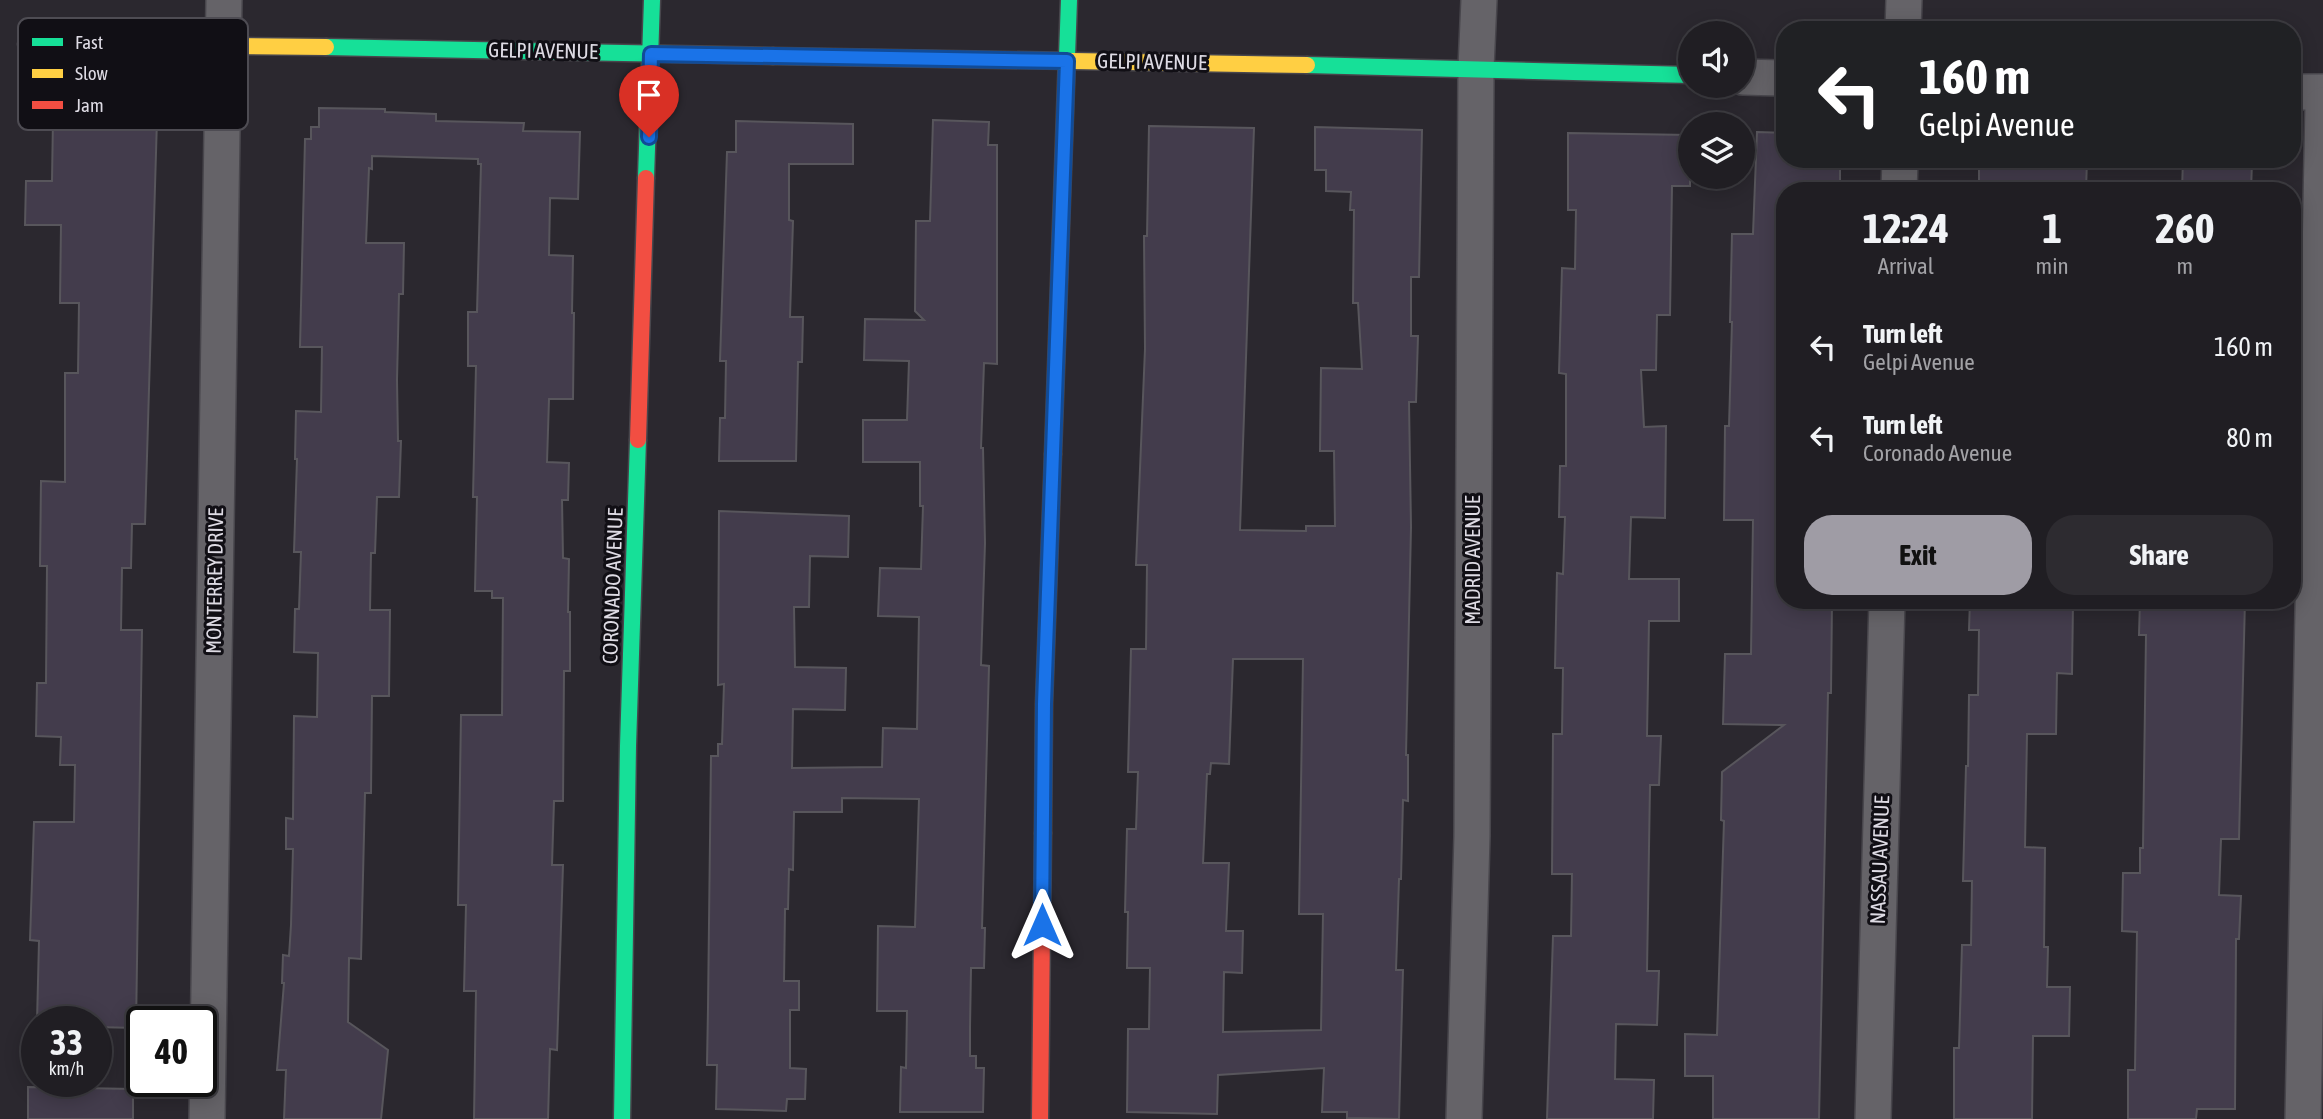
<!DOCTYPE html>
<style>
body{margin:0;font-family:"Asap Condensed",sans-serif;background:#2d2b30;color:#f1f3f6;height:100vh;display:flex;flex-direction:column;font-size:26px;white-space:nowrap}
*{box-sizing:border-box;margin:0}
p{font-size:23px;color:#a2a2a6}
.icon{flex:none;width:38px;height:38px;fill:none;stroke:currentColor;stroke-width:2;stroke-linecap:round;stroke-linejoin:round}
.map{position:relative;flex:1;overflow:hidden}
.side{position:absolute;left:1776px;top:182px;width:525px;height:427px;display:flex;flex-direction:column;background:#201e23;border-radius:28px;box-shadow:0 4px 18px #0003,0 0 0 2px #3d3c41}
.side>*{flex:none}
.banner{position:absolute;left:1776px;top:21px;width:525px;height:147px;border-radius:28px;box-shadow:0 4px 18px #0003,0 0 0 2px #3d3c41;background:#202124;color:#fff;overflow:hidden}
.fabs{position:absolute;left:1678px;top:21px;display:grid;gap:14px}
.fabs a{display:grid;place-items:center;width:77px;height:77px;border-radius:50%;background:#201e23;box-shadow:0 4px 18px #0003,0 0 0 2px #3d3c41;font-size:35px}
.speed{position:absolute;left:21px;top:1006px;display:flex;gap:14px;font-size:35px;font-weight:700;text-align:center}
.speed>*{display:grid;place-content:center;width:91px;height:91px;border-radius:50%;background:#201e23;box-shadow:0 4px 18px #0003,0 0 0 2px #3d3c41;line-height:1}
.speed small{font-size:18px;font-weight:400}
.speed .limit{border:4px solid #111;border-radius:10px;background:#fff;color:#111}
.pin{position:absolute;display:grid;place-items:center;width:60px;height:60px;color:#fff;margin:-72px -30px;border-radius:50% 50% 50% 0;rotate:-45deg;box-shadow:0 0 7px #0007}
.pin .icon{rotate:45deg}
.me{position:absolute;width:77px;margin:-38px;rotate:0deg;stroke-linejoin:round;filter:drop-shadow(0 0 5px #0008)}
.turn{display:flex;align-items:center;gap:24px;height:147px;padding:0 28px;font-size:32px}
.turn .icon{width:91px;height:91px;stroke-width:2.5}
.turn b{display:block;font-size:49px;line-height:60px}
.eta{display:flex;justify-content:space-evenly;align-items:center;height:119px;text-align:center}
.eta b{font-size:42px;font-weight:700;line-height:49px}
.cta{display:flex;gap:14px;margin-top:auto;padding:14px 28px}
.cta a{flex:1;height:80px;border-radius:28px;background:#9f9ca5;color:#111;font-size:28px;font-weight:700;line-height:80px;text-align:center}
.cta a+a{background:#2d2b30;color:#f1f3f6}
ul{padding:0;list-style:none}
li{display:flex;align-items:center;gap:21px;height:91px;padding:0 28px}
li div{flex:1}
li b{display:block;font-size:26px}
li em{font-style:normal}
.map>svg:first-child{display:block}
.building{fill:#433c4c;stroke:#58565c;stroke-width:2;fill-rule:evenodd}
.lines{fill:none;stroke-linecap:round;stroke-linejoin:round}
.street-casing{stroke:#48464c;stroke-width:38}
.fast-casing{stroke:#48464c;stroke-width:19}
.slow-casing{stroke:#48464c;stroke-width:19}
.jam-casing{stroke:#48464c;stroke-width:19}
.street{stroke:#656368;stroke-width:35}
.fast{stroke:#16e098;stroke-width:16}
.slow{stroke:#ffcf43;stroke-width:16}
.jam{stroke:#f24e42;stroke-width:16}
.route-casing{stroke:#114b97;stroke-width:18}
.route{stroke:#1a73e8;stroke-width:12}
.labels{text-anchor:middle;stroke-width:6;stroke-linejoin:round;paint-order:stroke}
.street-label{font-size:21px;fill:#dedbe4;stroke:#110f15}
.key{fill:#110f15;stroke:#4e4c53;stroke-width:2}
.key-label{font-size:19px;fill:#dedbe4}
</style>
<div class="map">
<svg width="2323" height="1119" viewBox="0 0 2323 1119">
<rect width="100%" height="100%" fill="#2b282f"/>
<!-- building -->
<g class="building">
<path d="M 319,108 L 385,109 L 385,112 L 436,114 L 436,121 L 524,123 L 523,131 L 580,132 L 578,199 L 550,198 L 549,255 L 573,256 L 572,313 L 574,313 L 573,399 L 549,399 L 547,462 L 569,463 L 568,500 L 562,500 L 563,558 L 569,559 L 568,612 L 570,612 L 570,671 L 564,671 L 563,801 L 554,801 L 552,865 L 563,865 L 557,1050 L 550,1049 L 548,1119 L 474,1119 L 476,991 L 464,991 L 466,905 L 458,905 L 461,715 L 502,715 L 503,598 L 492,598 L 492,591 L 475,591 L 477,497 L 473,497 L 476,366 L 468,366 L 468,312 L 477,312 L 481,164 L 478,164 L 478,159 L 372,156 L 372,169 L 369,168 L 366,243 L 404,243 L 403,294 L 399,294 L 397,380 L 398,441 L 401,441 L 399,497 L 377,497 L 375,553 L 371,553 L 370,610 L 390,610 L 389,696 L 372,696 L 371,793 L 365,793 L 361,959 L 349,958 L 348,1022 L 388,1050 L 381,1119 L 284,1119 L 286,1070 L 277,1070 L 284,983 L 282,983 L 283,955 L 289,956 L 291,925 L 293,849 L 286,849 L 286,818 L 293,819 L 294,716 L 317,717 L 318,653 L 294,652 L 295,609 L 299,609 L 301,552 L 294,552 L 297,459 L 295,459 L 296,411 L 321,412 L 322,347 L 300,347 L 305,139 L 311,139 L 311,127 L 319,127 Z"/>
<path d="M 53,118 L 157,119 L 145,524 L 132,524 L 131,568 L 122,568 L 121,630 L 142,630 L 136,1028 L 96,1027 L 96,1022 L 37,1022 L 39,941 L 30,940 L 34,822 L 74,822 L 75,765 L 60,765 L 61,737 L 36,736 L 37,683 L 46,683 L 47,566 L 40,566 L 41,481 L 65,482 L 65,373 L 78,373 L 79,303 L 60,303 L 61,225 L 25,225 L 26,181 L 52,181 Z"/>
<path d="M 933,120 L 989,122 L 988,145 L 997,145 L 997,364 L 984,363 L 981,448 L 983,448 L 985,543 L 981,665 L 989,666 L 982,928 L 985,928 L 984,968 L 971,968 L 970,1027 L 970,1056 L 976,1056 L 976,1068 L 984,1068 L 983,1112 L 900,1112 L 901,1067 L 906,1068 L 907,1011 L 877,1011 L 878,926 L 915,927 L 919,799 L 842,798 L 842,812 L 794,812 L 793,870 L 789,869 L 788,909 L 785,909 L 784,981 L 799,981 L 799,1010 L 790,1010 L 790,1068 L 806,1069 L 805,1099 L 787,1099 L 786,1111 L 716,1109 L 717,1065 L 707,1065 L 708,1008 L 711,756 L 718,756 L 718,744 L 722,744 L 724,684 L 718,685 L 719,511 L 849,516 L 848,557 L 810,556 L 809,607 L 794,607 L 795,667 L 846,668 L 845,710 L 793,709 L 792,768 L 882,767 L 883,728 L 917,729 L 919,617 L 878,616 L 880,568 L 921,569 L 923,506 L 920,506 L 920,462 L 863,462 L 863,420 L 907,420 L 909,361 L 864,360 L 865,319 L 924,320 L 915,311 L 916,221 L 930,221 Z"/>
<path d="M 736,121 L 853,124 L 853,164 L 789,164 L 789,220 L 793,221 L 790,317 L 803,317 L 802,362 L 798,362 L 796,461 L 719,461 L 720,418 L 725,418 L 726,361 L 720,361 L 727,152 L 736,152 Z"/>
<path d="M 1149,126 L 1254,128 L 1240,530 L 1306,531 L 1306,526 L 1335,526 L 1334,451 L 1320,451 L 1321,368 L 1362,369 L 1358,303 L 1353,303 L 1354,210 L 1350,210 L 1351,192 L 1326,191 L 1326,170 L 1315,170 L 1315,127 L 1422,130 L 1419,277 L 1411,277 L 1411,336 L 1418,336 L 1416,402 L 1409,402 L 1411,527 L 1406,755 L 1408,755 L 1408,801 L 1403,800 L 1401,879 L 1399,879 L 1396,970 L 1403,970 L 1399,1119 L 1347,1118 L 1347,1112 L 1322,1112 L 1324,1068 L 1218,1075 L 1217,1114 L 1127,1112 L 1128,1029 L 1149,1029 L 1150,968 L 1127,968 L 1128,912 L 1125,912 L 1127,829 L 1136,829 L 1138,772 L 1128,772 L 1131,649 L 1146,649 L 1147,565 L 1136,565 L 1145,349 L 1144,236 L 1147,236 ZM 1233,659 L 1303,659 L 1299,914 L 1323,914 L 1321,1030 L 1223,1032 L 1224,972 L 1242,973 L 1243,931 L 1226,931 L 1229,863 L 1203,863 L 1207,774 L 1210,774 L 1211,763 L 1229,764 Z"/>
<path d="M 1757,132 L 1785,133 L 1785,159 L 1840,159 L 1840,191 L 1785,191 L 1785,600 L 1832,600 L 1831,693 L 1828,693 L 1819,1119 L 1713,1119 L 1713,1076 L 1685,1076 L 1685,1034 L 1717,1035 L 1724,821 L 1721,820 L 1722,772 L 1784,725 L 1723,724 L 1725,654 L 1751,654 L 1753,520 L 1724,520 L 1725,426 L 1729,426 L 1732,322 L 1730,322 L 1732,234 L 1753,234 Z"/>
<path d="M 1568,133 L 1690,135 L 1690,186 L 1672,186 L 1670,315 L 1657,315 L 1656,370 L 1641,370 L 1644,427 L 1666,426 L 1665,518 L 1631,517 L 1629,579 L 1679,579 L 1679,621 L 1649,621 L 1647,736 L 1661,736 L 1659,785 L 1650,785 L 1647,971 L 1659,971 L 1657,1025 L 1616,1024 L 1615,1079 L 1654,1080 L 1653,1119 L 1547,1119 L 1553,936 L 1571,936 L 1572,874 L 1552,874 L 1553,734 L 1562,734 L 1563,668 L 1555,668 L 1557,573 L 1563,574 L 1565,517 L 1559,517 L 1560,466 L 1566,466 L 1566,374 L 1559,373 L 1562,268 L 1575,269 L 1576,210 L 1568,210 Z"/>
<path d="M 1979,159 L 2087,159 L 2086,191 L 1979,191 Z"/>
<path d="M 2183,159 L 2252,162 L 2251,191 L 2182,191 Z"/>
<path d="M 1970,600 L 2058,600 L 2058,602 L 2073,603 L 2072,674 L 2057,673 L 2056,734 L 2027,734 L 2025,847 L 2045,848 L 2044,947 L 2048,947 L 2047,987 L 2070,987 L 2069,1036 L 2033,1036 L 2032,1119 L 1954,1119 L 1954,1048 L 1959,1048 L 1962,945 L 1971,945 L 1972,881 L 1963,881 L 1966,766 L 1968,766 L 1969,695 L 1978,695 L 1979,630 L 1969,630 Z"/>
<path d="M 2140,600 L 2245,600 L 2239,839 L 2221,839 L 2219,895 L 2241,896 L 2239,939 L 2236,939 L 2235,1109 L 2197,1109 L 2196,1119 L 2128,1119 L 2128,1070 L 2135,1070 L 2137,932 L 2122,931 L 2123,873 L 2140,873 L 2140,848 L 2143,848 L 2146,635 L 2139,635 Z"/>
<path d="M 28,1087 L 133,1089 L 133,1119 L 28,1119 Z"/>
</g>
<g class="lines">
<!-- street casing -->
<g class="street-casing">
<g id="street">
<path d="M 1903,30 L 1904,0"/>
<path d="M 1743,77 L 1785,78"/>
<path d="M 2292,92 L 2323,92"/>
<path d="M 1899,191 L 1900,159"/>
<path d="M 207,1119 L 224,0"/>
<path d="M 1464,1119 L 1472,836 L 1476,68 L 1479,0"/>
<path d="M 1873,1119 L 1887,600"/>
<path d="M 2303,1119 L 2323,105"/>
</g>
</g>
<!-- fast casing -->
<g class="fast-casing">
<g id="fast">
<path d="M 326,47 L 773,56"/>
<path d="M 1307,65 L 1690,75"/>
<path d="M 646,178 L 652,0"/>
<path d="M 1053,454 L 1069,0"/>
<path d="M 622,1119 L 628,746 L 638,440"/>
</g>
</g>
<!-- slow casing -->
<g class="slow-casing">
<g id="slow">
<path d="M 26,44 L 326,47"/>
<path d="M 773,56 L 1307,65"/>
<path d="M 1043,833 L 1044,704 L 1053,454"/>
</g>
</g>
<!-- jam casing -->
<g class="jam-casing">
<g id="jam">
<path d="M 638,440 L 646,178"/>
<path d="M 1040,1119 L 1043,833"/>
</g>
</g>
<!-- street -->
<use href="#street" class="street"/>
<!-- fast -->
<use href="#fast" class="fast"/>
<!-- slow -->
<use href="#slow" class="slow"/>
<!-- jam -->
<use href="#jam" class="jam"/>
</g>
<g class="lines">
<!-- route casing -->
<g class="route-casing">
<path id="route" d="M 649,137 L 651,54 L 1067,61 L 1044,704 L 1042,925"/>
</g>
<!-- route -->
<use href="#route" class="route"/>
</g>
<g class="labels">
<!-- street labels -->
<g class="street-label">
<text transform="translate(543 51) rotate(1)" y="7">GELPI AVENUE</text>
<text transform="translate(1152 62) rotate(1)" y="7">GELPI AVENUE</text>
<text transform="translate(1473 560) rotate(-90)" y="7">MADRID AVENUE</text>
<text transform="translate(215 581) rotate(-89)" y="7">MONTERREY DRIVE</text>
<text transform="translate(613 586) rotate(-88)" y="7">CORONADO AVENUE</text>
<text transform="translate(1880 860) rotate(-88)" y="7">NASSAU AVENUE</text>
</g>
</g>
<!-- legend -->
<rect x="18" y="18" width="230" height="112" rx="10" class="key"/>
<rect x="32" y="38" width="31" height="8" fill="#16e098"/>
<rect x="32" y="69" width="31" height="9" fill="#ffcf43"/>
<rect x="32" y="101" width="31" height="8" fill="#f24e42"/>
<g class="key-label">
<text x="75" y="49">Fast</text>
<text x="75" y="80">Slow</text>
<text x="75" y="112">Jam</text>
</g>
</svg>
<div class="fabs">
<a><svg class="icon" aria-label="sound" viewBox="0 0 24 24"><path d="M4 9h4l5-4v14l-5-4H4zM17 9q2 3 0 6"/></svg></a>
<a><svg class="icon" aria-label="layers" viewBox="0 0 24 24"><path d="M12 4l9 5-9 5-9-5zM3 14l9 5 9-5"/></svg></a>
</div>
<div class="speed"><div>33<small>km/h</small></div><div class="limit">40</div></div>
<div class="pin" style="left:649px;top:137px;background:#d93025"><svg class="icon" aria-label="arrive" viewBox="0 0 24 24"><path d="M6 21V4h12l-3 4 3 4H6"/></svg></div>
<svg class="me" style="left:1042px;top:925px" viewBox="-20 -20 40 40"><path d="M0-17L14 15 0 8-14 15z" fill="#1a73e8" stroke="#fff" stroke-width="4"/></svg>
<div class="banner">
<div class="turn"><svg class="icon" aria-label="left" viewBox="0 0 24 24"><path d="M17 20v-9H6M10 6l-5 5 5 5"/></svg><div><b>160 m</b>Gelpi Avenue</div></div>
</div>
<section class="side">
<div class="eta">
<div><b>12:24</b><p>Arrival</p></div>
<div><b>1</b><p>min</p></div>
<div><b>260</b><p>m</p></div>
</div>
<ul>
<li><svg class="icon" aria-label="left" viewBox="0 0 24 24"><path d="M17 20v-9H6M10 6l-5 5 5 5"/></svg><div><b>Turn left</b><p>Gelpi Avenue</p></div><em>160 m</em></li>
<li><svg class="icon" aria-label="left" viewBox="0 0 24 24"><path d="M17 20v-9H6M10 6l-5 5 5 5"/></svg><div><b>Turn left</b><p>Coronado Avenue</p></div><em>80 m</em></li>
</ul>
<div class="cta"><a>Exit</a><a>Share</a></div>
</section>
</div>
